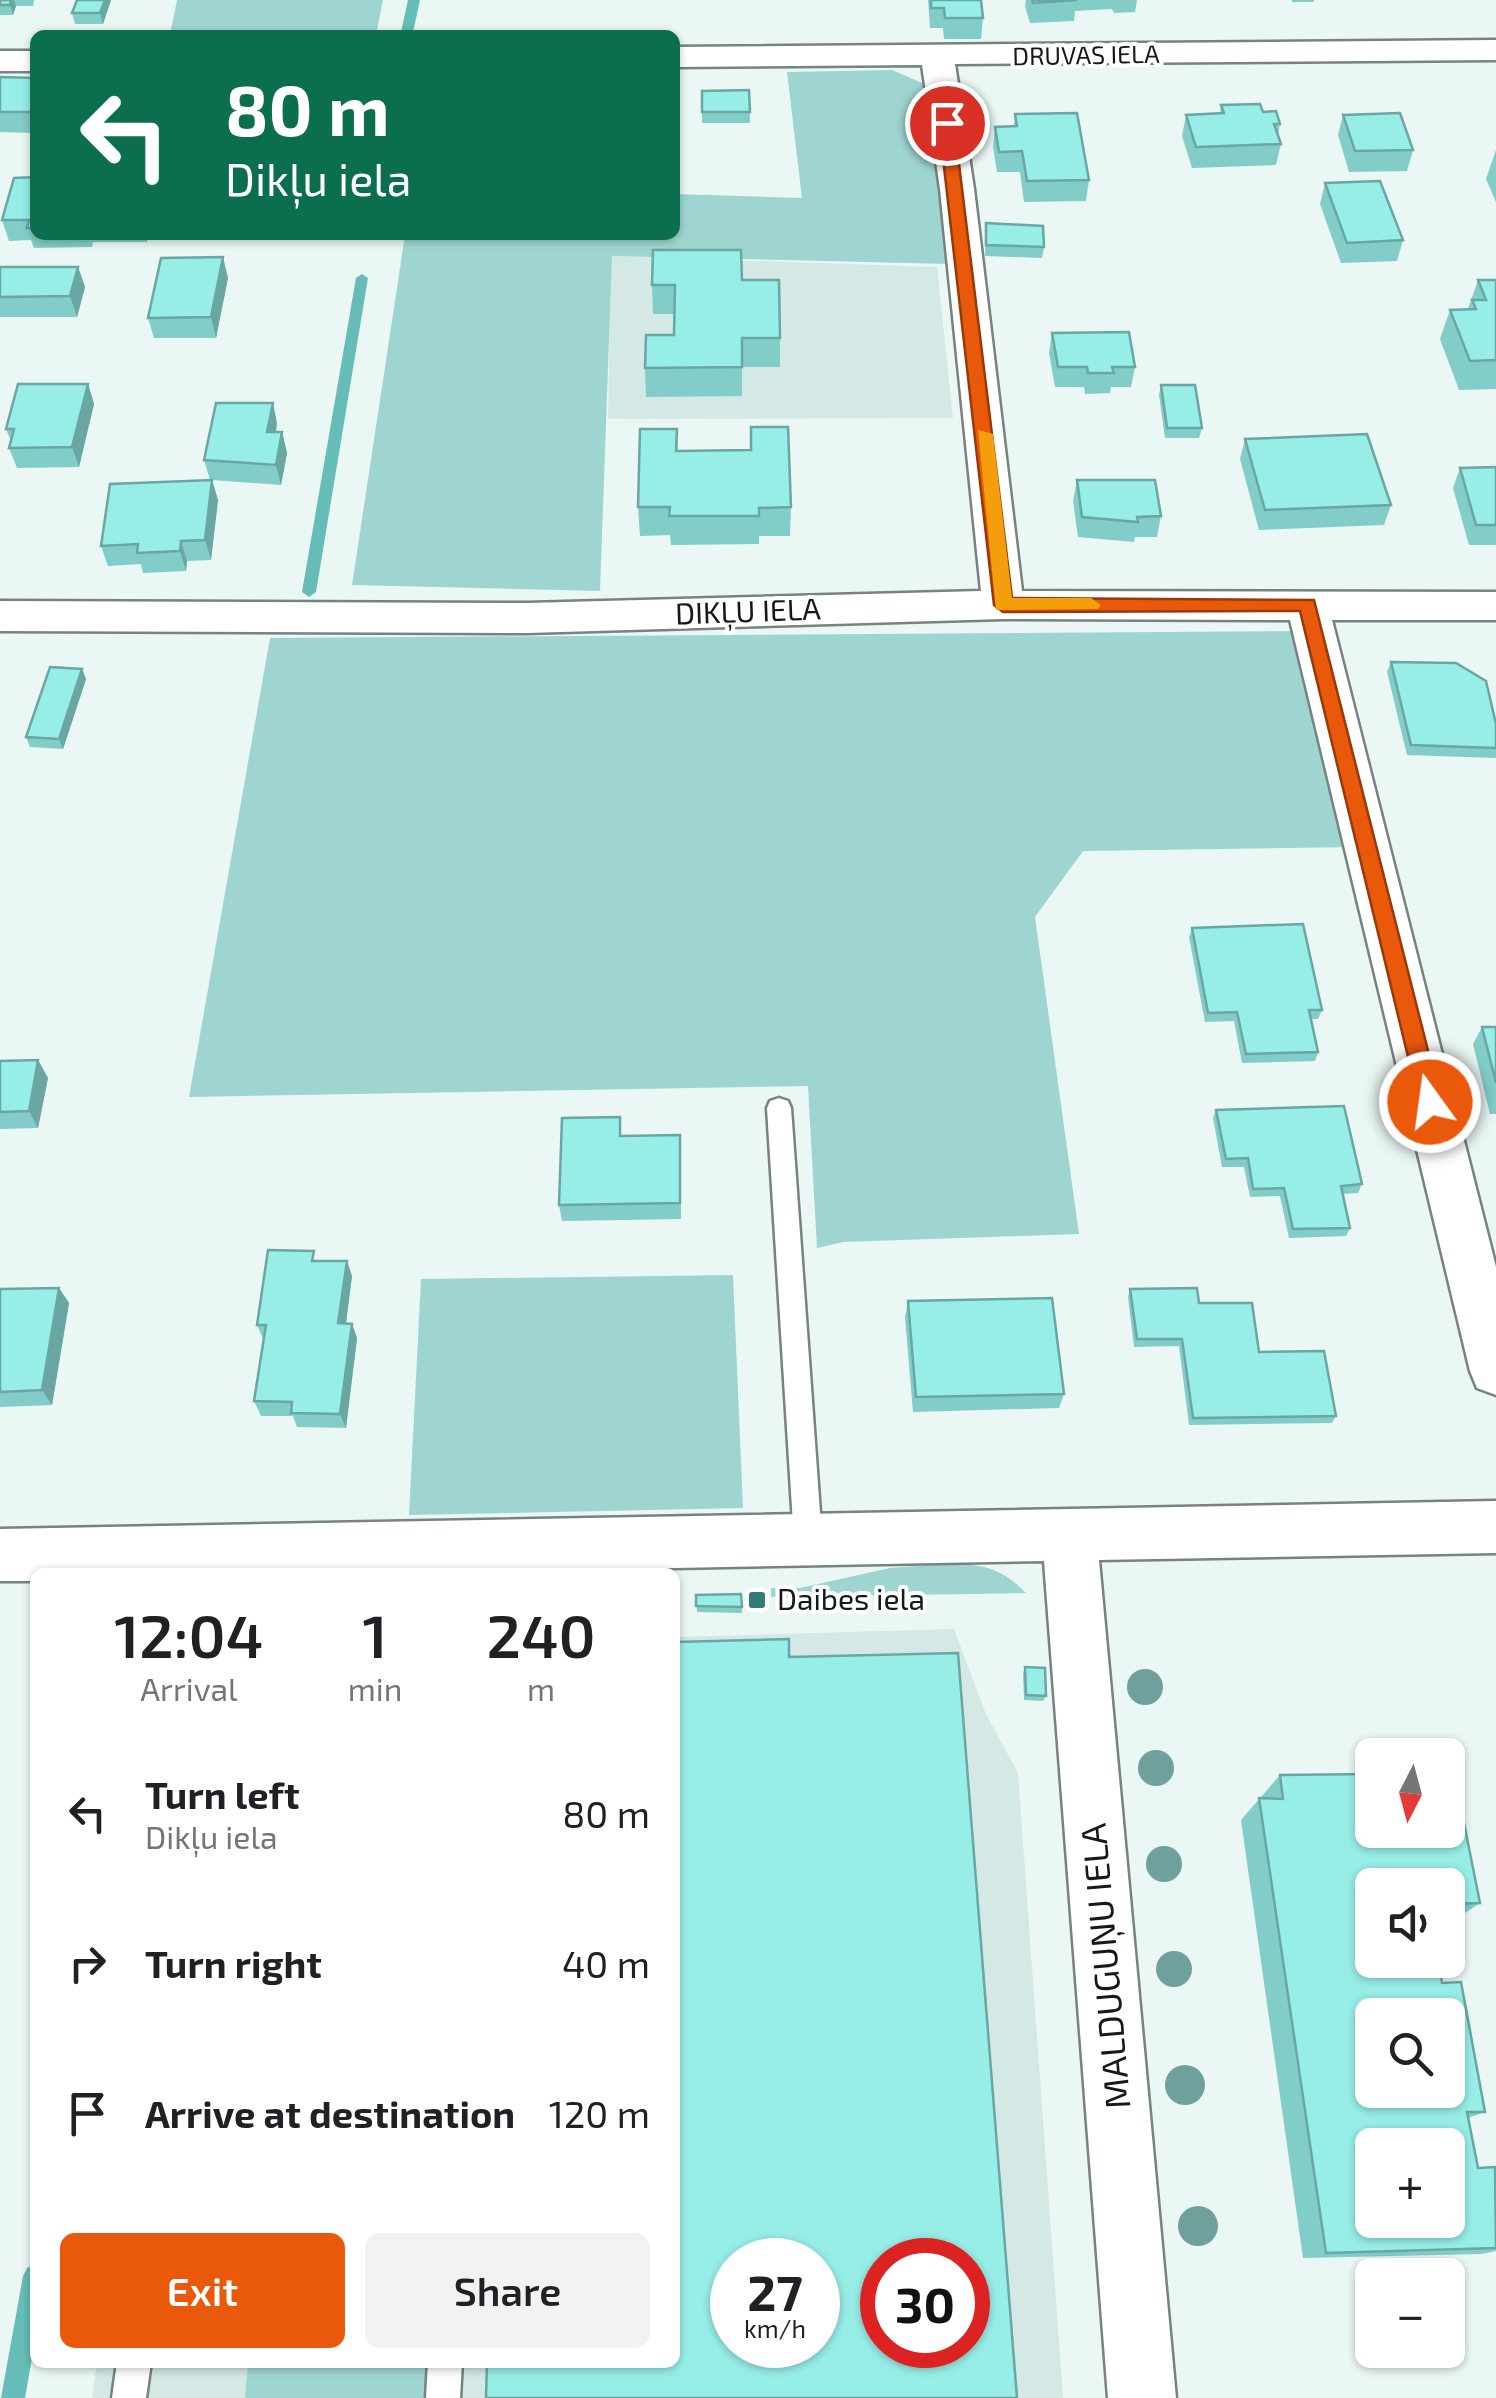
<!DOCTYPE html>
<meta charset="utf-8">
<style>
body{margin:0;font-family:"Exo 2",sans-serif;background:#f2f2f2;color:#202124;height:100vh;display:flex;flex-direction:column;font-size:38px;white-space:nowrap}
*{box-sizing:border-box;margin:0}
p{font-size:32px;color:#757577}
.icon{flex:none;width:55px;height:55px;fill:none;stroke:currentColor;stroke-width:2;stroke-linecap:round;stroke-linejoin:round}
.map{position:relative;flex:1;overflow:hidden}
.details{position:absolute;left:30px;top:1568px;width:650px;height:800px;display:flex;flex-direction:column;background:#fff;border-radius:15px;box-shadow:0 2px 8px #0004}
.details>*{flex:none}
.guide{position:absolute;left:30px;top:30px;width:650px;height:210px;border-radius:15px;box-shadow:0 2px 8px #0004;background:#0b6e4f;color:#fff;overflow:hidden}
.needle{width:65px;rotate:186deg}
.buttons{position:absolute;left:1355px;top:1738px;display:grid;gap:20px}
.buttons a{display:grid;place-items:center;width:110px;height:110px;border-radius:15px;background:#fff;box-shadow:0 2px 8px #0004;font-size:50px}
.speed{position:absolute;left:710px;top:2238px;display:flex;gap:20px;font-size:50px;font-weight:700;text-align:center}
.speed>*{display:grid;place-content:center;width:130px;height:130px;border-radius:50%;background:#fff;box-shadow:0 2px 8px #0004;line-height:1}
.speed small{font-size:25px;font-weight:400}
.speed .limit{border:15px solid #d22;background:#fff;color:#111}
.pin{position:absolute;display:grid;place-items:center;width:85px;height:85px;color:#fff;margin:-42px;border:5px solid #fff;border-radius:50%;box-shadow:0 2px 10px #0007}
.me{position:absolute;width:110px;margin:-55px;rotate:346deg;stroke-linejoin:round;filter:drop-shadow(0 0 8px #0008)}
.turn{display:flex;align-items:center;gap:35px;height:210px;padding:0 30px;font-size:45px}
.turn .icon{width:130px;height:130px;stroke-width:2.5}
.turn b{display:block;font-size:70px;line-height:85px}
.eta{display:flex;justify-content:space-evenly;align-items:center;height:170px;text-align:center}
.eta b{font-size:60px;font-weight:600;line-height:70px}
.cta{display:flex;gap:20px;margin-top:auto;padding:20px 30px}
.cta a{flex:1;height:115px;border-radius:15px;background:#ea580c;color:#fff;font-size:40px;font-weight:600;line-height:115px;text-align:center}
.cta a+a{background:#f2f2f2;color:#202124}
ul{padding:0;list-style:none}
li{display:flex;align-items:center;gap:30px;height:150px;padding:0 30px}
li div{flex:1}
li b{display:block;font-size:38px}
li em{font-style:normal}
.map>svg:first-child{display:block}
.built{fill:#d4e8e6;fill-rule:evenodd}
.green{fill:#9fd5d1}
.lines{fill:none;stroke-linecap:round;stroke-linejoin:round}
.stream{fill:#66bdb7;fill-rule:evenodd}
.service-casing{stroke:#778281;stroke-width:5}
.minor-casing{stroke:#778281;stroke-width:5}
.service{fill:#fff;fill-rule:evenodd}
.minor{fill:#fff;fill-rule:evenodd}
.tree{fill:#6fa09c}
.wall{fill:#82cdc7}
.shaded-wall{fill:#6aa7a2}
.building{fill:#97eee7;stroke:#6aa7a2;stroke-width:2.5;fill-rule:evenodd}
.route{fill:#ea580c;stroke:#983908;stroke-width:2.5}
.slow{fill:#f59e0b}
.poi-dot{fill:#327b76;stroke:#fff;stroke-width:4}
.labels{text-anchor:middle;stroke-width:8;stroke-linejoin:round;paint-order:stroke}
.far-street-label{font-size:25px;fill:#151919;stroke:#fff}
.street-label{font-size:30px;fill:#151919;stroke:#fff}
.poi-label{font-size:30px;fill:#151919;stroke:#fff;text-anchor:start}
.near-street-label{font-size:35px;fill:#151919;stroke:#fff}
</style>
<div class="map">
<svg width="1496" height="2398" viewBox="0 0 1496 2398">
<rect width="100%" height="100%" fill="#eaf7f5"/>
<!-- built -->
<g class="built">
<path d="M 611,256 L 937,267 L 953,418 L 608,419 Z"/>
<path d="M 954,1629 L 986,1714 L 1018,1773 L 1063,2398 L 92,2398 L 97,2363 L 675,2362 L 675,1637 ZM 732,2260 L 818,2260 L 818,2345 L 732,2345 ZM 882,2260 L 968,2260 L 968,2345 L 882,2345 Z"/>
</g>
<!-- green -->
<g class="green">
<path d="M 177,0 L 383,0 L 376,35 L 170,35 Z"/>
<path d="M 892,70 L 927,85 L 949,264 L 612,256 L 600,591 L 352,585 L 405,235 L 675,235 L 675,194 L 802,198 L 787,72 Z"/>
<path d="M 1302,631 L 1356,847 L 1083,851 L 1035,917 L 1079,1234 L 843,1242 L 817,1248 L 808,1086 L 189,1097 L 270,638 Z"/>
<path d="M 733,1275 L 743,1508 L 409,1515 L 421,1279 Z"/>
<path d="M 958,1563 C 988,1566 1005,1571 1026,1593 L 771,1597 L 771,1588 L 800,1588 L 890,1568 Z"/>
<path d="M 248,2363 L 435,2363 L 433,2398 L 245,2398 Z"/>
</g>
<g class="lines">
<!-- stream -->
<g class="stream">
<path d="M 408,0 L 420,0 L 413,32 L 405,35 L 401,32 Z"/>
<path d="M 362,274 L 368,278 L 316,592 L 309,597 L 302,592 L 356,278 Z"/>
<path d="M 35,2264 L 35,2341 L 25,2398 L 1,2398 L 23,2276 L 27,2268 Z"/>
</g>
<!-- service casing -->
<g class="service-casing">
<g id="service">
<path d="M 779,1098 L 788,1101 L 791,1108 L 822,1540 L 818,1549 L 808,1553 L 798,1549 L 794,1540 L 767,1108 L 770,1101 Z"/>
<path d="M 117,2362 L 151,2362 L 146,2398 L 112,2398 Z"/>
<path d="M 428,2362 L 462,2362 L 460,2398 L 426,2398 Z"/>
</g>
</g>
<!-- minor casing -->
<g class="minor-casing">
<g id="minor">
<path d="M 1496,40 L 1496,60 L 955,64 L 974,189 L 1022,591 L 1496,592 L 1496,620 L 1332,620 L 1496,1267 L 1496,1395 L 1477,1388 L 1470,1371 L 1290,620 L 1003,619 L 527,633 L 0,631 L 0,601 L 527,603 L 981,591 L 940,189 L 922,65 L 675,67 L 675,47 Z"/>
<rect x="0" y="51" width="35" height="20"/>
<path d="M 1496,1501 L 1496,1553 L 1099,1560 L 1176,2398 L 1108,2398 L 1044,1561 L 462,1572 L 35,1572 L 35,1581 L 0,1581 L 0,1529 Z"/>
</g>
</g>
<!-- service -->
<use href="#service" class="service"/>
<!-- minor -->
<use href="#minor" class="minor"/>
</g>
<!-- trees -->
<g class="tree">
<circle cx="1145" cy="1687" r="18"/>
<circle cx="1156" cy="1768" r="18"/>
<circle cx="1164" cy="1864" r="18"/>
<circle cx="1174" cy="1969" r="18"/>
<circle cx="1185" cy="2085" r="20"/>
<circle cx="1198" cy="2226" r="20"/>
</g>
<!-- wall -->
<g class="wall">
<path d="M 0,0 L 34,0 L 33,6 L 16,6 L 13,15 L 0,15 Z"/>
<path d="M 111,0 L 103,24 L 75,24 L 72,13 Z"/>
<path d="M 928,0 L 981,0 L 983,18 L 981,39 L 944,39 L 943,28 L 930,28 Z"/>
<path d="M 1026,0 L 1137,0 L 1135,12 L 1114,13 L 1112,9 L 1075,11 L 1074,21 L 1030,23 L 1025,6 Z"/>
<rect x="1292" y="0" width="22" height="2"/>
<path d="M 0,77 L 35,78 L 35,133 L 0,132 Z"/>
<path d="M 749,90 L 750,123 L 702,123 L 702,91 Z"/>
<path d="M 1221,105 L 1263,112 L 1280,124 L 1278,135 L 1281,144 L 1276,165 L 1192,168 L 1182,136 L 1186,115 L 1220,114 Z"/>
<path d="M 1015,114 L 1089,180 L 1086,201 L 1024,202 L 1020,172 L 997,172 L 993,147 L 995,127 L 1014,126 Z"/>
<path d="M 1343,115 L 1413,150 L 1407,171 L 1349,172 L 1338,135 Z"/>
<path d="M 1496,150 L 1496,202 L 1486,179 Z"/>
<path d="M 35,177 L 35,235 L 148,235 L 147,242 L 93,242 L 92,247 L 34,248 L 31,240 L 9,241 L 2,220 Z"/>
<path d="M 1325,183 L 1403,240 L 1397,261 L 1341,263 L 1320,204 Z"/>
<path d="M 986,223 L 1044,247 L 1042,258 L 985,256 Z"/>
<path d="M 0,267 L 78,267 L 85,287 L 77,317 L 0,317 Z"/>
<path d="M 228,278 L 216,338 L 154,338 L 148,318 Z"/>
<path d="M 742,280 L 780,338 L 780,367 L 742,367 L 742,396 L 646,397 L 645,368 L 674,335 L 674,314 L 653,314 L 652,285 Z"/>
<path d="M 1478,280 L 1496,280 L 1496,389 L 1459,390 L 1440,339 L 1450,310 L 1468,309 Z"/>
<path d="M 1052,333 L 1135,367 L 1131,387 L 1111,387 L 1110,393 L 1085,394 L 1084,387 L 1055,387 L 1049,353 Z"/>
<path d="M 88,384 L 94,404 L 79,467 L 17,468 L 9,448 L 11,441 L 6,429 Z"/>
<path d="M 1161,385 L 1202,428 L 1199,438 L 1165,438 L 1159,395 Z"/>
<path d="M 277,423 L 276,432 L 282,432 L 287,453 L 281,485 L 212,480 L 218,500 L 211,560 L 187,561 L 186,571 L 143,573 L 141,564 L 108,566 L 101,546 L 210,480 L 204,460 Z"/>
<path d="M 677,429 L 678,451 L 791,507 L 790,536 L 759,536 L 759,544 L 671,545 L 670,535 L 640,536 L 638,507 Z"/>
<path d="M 1245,439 L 1391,505 L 1384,525 L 1259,530 L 1240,459 Z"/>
<path d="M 1496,467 L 1496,545 L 1469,545 L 1453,488 L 1460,468 Z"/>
<path d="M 1077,480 L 1161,516 L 1157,537 L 1135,537 L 1134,542 L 1078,537 L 1073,501 Z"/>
<path d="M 1391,662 L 1496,724 L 1496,758 L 1407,755 L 1387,672 Z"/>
<path d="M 82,669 L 86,679 L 63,749 L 30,747 L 26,737 Z"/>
<path d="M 1192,928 L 1322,1010 L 1318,1019 L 1311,1019 L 1318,1052 L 1315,1061 L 1242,1063 L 1234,1021 L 1205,1022 L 1189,937 Z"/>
<path d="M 1482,1027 L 1496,1027 L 1496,1114 L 1490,1114 L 1473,1044 Z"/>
<path d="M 38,1060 L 48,1078 L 38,1128 L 0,1129 L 0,1061 Z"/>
<path d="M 1216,1110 L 1362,1184 L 1358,1193 L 1343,1194 L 1350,1228 L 1346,1236 L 1289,1238 L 1280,1196 L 1250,1197 L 1244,1167 L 1222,1167 L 1213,1118 Z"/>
<path d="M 680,1135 L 681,1219 L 562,1221 L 559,1205 L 622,1136 Z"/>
<path d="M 318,1261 L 352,1276 L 346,1323 L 352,1324 L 357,1338 L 346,1428 L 297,1427 L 293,1416 L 261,1416 L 254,1401 L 263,1339 L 257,1325 Z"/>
<path d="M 59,1288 L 69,1303 L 52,1405 L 0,1407 L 0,1289 Z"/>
<path d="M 1130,1289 L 1199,1303 L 1336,1416 L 1332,1423 L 1189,1425 L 1179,1346 L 1134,1347 L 1128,1297 Z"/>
<path d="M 908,1301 L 1064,1394 L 1059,1408 L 913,1412 L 905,1317 Z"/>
<path d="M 741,1594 L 742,1613 L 697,1612 L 696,1595 Z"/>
<path d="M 1025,1667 L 1046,1696 L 1043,1701 L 1024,1700 L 1023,1673 Z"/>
<path d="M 1280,1775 L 1372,1830 L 1480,1903 L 1453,1921 L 1448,1922 L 1448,1885 L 1372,1885 L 1442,1983 L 1485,2112 L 1468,2118 L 1478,2168 L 1496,2170 L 1496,2251 L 1481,2254 L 1303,2258 L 1241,1820 Z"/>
</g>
<!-- shaded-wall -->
<g class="shaded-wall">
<path d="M 11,0 L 14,0 L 16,6 L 13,15 L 10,5 Z"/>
<path d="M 105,0 L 111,0 L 103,24 L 100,13 Z"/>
<path d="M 223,257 L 228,278 L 216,338 L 211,317 Z"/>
<path d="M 78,267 L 85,287 L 77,317 L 70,296 Z"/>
<path d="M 88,384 L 94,404 L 79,467 L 72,447 Z"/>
<path d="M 273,403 L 277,423 L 272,453 L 267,432 Z"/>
<path d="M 282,432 L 287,453 L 281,485 L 276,465 Z"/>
<path d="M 212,480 L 218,500 L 211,560 L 205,540 Z"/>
<path d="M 181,541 L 187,561 L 186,571 L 180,551 Z"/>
<path d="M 82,669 L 86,679 L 63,749 L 59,739 Z"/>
<path d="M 38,1060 L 48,1078 L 38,1128 L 29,1111 Z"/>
<path d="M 347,1261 L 352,1276 L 344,1338 L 338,1323 Z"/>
<path d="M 59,1288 L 69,1303 L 52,1405 L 42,1390 Z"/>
<path d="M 352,1324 L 357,1338 L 346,1428 L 340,1414 Z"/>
</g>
<!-- building -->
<g class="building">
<path d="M 0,0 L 11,0 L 10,5 L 0,5 Z"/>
<path d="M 77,0 L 105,0 L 100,13 L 72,13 Z"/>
<path d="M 931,0 L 981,0 L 983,18 L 945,18 L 944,8 L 931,8 Z"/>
<path d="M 1032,0 L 1077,0 L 1033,3 Z"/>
<path d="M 0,77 L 35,78 L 35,112 L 0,112 Z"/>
<path d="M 749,90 L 750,112 L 702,112 L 702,91 Z"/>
<path d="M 1260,104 L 1263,112 L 1276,111 L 1280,124 L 1274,124 L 1281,144 L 1196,147 L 1186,115 L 1224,113 L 1221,105 Z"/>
<path d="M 1077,113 L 1089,180 L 1027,181 L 1022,151 L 999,152 L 995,127 L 1017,126 L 1015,114 Z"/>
<path d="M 1400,113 L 1413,150 L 1355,151 L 1343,115 Z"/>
<path d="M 35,177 L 35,228 L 27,228 L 29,220 L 2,220 L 14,178 Z"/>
<path d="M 1380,181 L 1403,240 L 1347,243 L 1325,183 Z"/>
<path d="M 986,223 L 1043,226 L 1044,247 L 986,245 Z"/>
<path d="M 653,250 L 741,250 L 742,280 L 779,280 L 780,338 L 742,338 L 742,367 L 645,368 L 646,335 L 674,335 L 675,285 L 652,285 Z"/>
<path d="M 223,257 L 211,317 L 148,318 L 161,258 Z"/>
<path d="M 0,267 L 78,267 L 70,296 L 0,297 Z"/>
<path d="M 1478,280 L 1496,280 L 1496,360 L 1470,361 L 1450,310 L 1476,309 L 1472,300 L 1486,300 Z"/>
<path d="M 1129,332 L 1135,367 L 1112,367 L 1114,373 L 1088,373 L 1087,367 L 1058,367 L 1052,333 Z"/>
<path d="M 18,384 L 88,384 L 72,447 L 9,448 L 14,429 L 6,429 Z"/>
<path d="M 1161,385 L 1195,385 L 1202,428 L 1167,428 Z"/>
<path d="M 216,403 L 273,403 L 267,432 L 282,432 L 276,465 L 204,460 Z"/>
<path d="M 751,427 L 788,427 L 791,507 L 759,508 L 759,516 L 669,516 L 670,507 L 638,507 L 640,429 L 677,429 L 676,451 L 751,450 Z"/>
<path d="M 1367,434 L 1391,505 L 1265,510 L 1245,439 Z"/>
<path d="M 1496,467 L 1496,525 L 1476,525 L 1460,468 Z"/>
<path d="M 212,480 L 205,540 L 181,541 L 180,551 L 137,553 L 138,544 L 101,546 L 110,484 Z"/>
<path d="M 1077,480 L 1155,480 L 1161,516 L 1137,517 L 1138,522 L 1082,517 Z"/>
<path d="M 1391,662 L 1456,663 L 1486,681 L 1496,724 L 1496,748 L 1411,745 Z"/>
<path d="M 50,667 L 82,669 L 59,739 L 26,737 Z"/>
<path d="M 1303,924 L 1322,1010 L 1309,1010 L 1318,1052 L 1246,1054 L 1237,1012 L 1208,1013 L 1192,928 Z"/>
<path d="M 1482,1027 L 1496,1027 L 1496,1083 Z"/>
<path d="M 38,1060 L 29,1111 L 0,1112 L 0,1061 Z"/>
<path d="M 1344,1106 L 1362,1184 L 1341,1186 L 1350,1228 L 1293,1229 L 1284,1188 L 1253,1189 L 1248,1158 L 1226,1159 L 1216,1110 Z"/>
<path d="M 620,1117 L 620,1136 L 680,1135 L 680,1203 L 559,1205 L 562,1118 Z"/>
<path d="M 268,1250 L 314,1251 L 312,1261 L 347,1261 L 338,1323 L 352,1324 L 340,1414 L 291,1413 L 292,1402 L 254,1401 L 266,1325 L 257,1325 Z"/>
<path d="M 59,1288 L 42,1390 L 0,1392 L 0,1289 Z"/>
<path d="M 1197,1288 L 1199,1303 L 1252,1303 L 1259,1352 L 1324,1351 L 1336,1416 L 1193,1418 L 1182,1339 L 1137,1339 L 1130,1289 Z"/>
<path d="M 1052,1298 L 1064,1394 L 916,1397 L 908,1301 Z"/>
<path d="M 741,1594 L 742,1607 L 696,1606 L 696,1595 Z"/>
<path d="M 789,1639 L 789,1657 L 958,1653 L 1017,2398 L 486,2398 L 487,2362 L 675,2362 L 675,1642 ZM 732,2260 L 818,2260 L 818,2345 L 732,2345 ZM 882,2260 L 968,2260 L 968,2345 L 882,2345 Z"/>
<path d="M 1025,1667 L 1045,1668 L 1046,1696 L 1026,1695 Z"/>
<path d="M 1372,1774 L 1372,1830 L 1448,1830 L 1448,1794 L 1458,1793 L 1480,1903 L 1448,1904 L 1448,1885 L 1372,1885 L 1372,1960 L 1438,1960 L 1442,1983 L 1461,1982 L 1485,2112 L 1467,2112 L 1478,2168 L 1495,2167 L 1496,2248 L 1326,2253 L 1259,1798 L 1283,1799 L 1280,1775 ZM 1372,2015 L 1448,2015 L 1448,2090 L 1372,2090 ZM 1372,2145 L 1448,2145 L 1448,2220 L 1372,2220 Z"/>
</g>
<!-- route -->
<path class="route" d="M 947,118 L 954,123 L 1012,598 L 1314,600 L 1441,1102 L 1438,1109 L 1422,1109 L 1419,1102 L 1300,611 L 1003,612 L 994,605 L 939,123 Z"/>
<!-- slow -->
<path class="slow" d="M 978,430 L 993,434 L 1012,598 L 1091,598 L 1101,605 L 1098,609 L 996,610 Z"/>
<!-- markers -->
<rect class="poi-dot" x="747" y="1590" width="20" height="20" rx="5"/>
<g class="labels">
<!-- far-street labels -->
<g class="far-street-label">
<text transform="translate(1086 55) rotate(-1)" y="9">DRUVAS IELA</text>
</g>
<!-- street labels -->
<g class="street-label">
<text transform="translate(748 612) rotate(-2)" y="10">DIKĻU IELA</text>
</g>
<!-- poi labels -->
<g class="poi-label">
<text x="777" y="1610">Daibes iela</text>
</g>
<!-- near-street labels -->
<g class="near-street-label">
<text transform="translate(1106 1966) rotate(-95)" y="12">MALDUGUŅU IELA</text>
</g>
</g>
</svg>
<div class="buttons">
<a><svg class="needle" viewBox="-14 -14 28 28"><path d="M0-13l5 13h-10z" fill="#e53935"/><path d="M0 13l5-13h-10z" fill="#757577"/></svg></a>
<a><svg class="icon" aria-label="sound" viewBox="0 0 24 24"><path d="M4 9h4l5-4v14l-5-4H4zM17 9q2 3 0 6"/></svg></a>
<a><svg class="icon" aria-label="search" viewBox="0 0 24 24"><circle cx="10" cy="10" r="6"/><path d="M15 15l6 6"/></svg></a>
<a>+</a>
<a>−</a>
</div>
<div class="speed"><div>27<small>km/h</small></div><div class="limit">30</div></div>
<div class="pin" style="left:947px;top:123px;background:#d93025"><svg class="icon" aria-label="arrive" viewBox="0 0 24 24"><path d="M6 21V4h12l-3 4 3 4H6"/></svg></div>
<svg class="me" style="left:1430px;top:1102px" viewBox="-20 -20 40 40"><circle r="17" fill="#ea580c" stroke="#fff" stroke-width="3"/><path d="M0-11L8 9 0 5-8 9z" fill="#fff"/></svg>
<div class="guide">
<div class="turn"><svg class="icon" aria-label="left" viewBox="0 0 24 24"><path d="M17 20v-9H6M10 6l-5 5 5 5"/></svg><div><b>80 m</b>Dikļu iela</div></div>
</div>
<section class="details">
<div class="eta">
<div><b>12:04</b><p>Arrival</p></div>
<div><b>1</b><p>min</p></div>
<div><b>240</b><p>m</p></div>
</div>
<ul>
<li><svg class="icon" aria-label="left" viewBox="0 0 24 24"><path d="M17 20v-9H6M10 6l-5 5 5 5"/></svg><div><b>Turn left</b><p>Dikļu iela</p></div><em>80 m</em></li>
<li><svg class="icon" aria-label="right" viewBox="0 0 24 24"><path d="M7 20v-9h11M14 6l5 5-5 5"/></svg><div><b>Turn right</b></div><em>40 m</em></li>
<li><svg class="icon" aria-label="arrive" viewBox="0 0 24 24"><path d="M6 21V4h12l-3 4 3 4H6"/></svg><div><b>Arrive at destination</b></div><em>120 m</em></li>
</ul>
<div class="cta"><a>Exit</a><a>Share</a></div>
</section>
</div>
